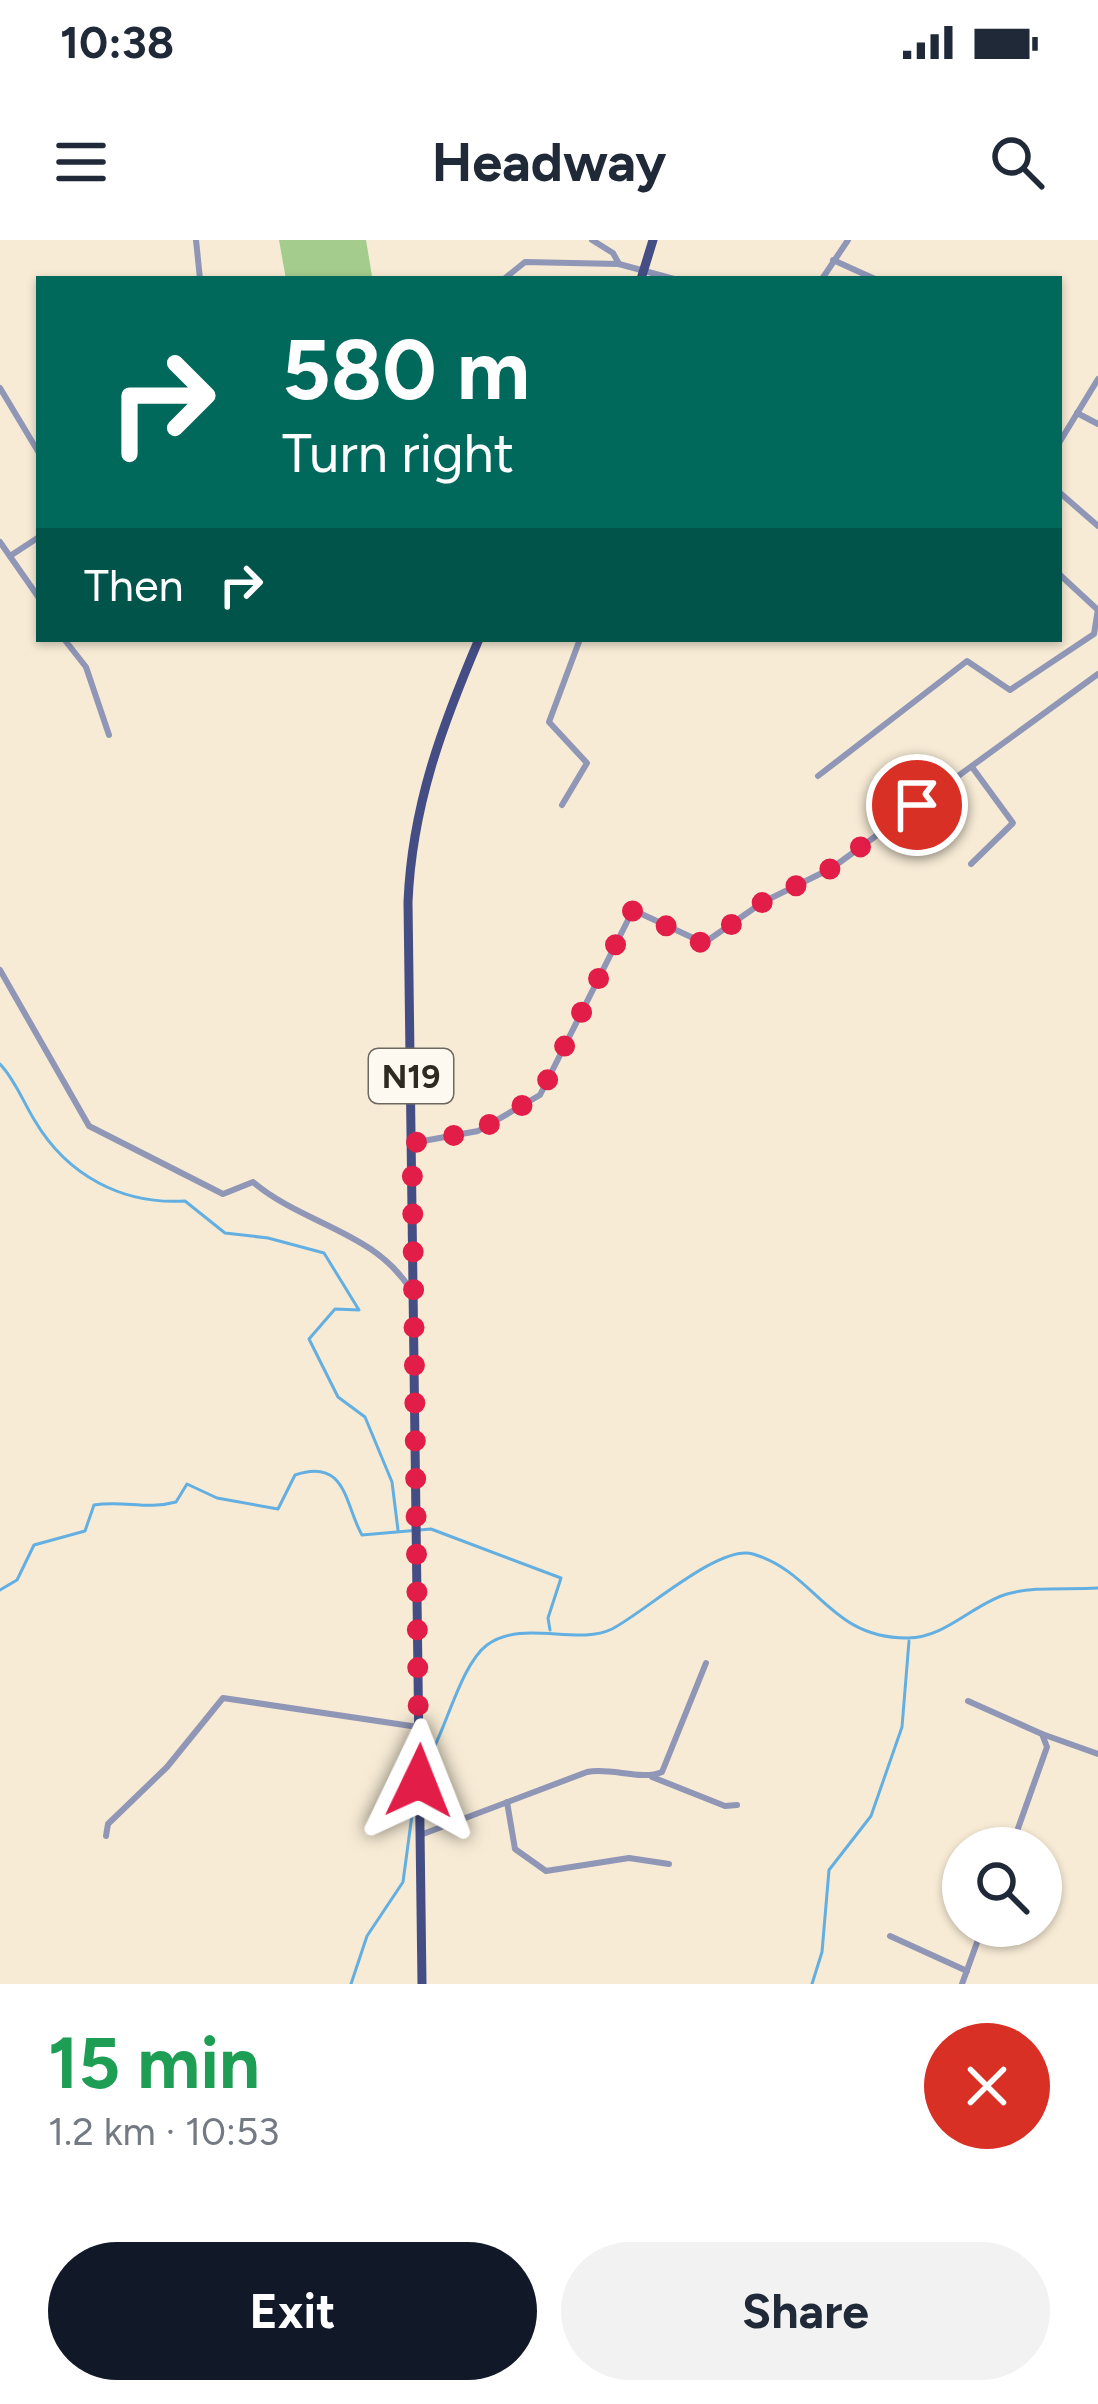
<!DOCTYPE html>
<meta charset="utf-8">
<style>
body{margin:0;font-family:Figtree,sans-serif;background:#f2f2f3;color:#1f2937;height:100vh;display:flex;flex-direction:column;font-size:45px;white-space:nowrap}
*{box-sizing:border-box;margin:0}
p{font-size:39px;color:#747a83}
.icon{flex:none;width:66px;height:66px;fill:none;stroke:currentColor;stroke-width:2;stroke-linecap:round;stroke-linejoin:round}
.map{position:relative;height:1744px;overflow:hidden}
.panel{display:flex;flex-direction:column;background:#fff;flex:1}
.panel>*{flex:none}
.top-card{position:absolute;left:36px;top:36px;width:1026px;height:366px;border-radius:0px;box-shadow:0 3px 9px #0004;background:#00695c;color:#fff;overflow:hidden}
.tools{position:absolute;left:942px;top:1587px;display:grid;gap:24px}
.tools a{display:grid;place-items:center;width:120px;height:120px;border-radius:50%;background:#fff;box-shadow:0 3px 9px #0004;font-size:60px}
.pin{position:absolute;display:grid;place-items:center;width:102px;height:102px;color:#fff;margin:-51px;border:6px solid #fff;border-radius:50%;box-shadow:0 3px 12px #0007}
.me{position:absolute;width:132px;margin:-66px;rotate:2deg;stroke-linejoin:round;filter:drop-shadow(0 0 9px #0008)}
.turn{display:flex;align-items:center;gap:42px;height:252px;padding:0 48px;font-size:54px}
.turn .icon{width:156px;height:156px;stroke-width:2.5}
.turn b{display:block;font-size:84px;line-height:102px}
.then{display:flex;align-items:center;height:114px;padding:0 48px;background:#0003;gap:24px;font-size:45px}
.round{display:grid;place-items:center;flex:none;width:126px;height:126px;border-radius:63px;background:#f2f2f3}
.headline{display:flex;align-items:center;justify-content:space-between;height:204px;padding:0 48px}
h1{font-size:72px;font-weight:700;line-height:90px;color:#1e9e55}
.button{display:flex;gap:24px;margin-top:auto;padding:24px 48px}
.button a{flex:1;height:138px;border-radius:72px;background:#111827;color:#fff;font-size:48px;font-weight:700;line-height:138px;text-align:center}
.button a+a{background:#f2f2f3;color:#1f2937}
.status{display:flex;justify-content:space-between;align-items:center;height:84px;padding:0 60px;background:#fff;direction:ltr}
.status svg{height:33px;fill:currentColor}
header{display:flex;justify-content:space-between;align-items:center;height:156px;padding:0 48px;background:#fff;font-size:54px;font-weight:700}
.map>svg:first-child{display:block}
.green{fill:#a4cc8d}
.lines{fill:none;stroke-linecap:round;stroke-linejoin:round}
.stream{stroke:#63afe2;stroke-width:3}
.minor{stroke:#8f96b6;stroke-width:6}
.primary{stroke:#454e84;stroke-width:9}
.route{stroke:#e11d48;stroke-width:21;stroke-dasharray:0 37.8}
.labels{text-anchor:middle;stroke-width:9;stroke-linejoin:round;paint-order:stroke}
.shield{fill:#fef9f0;stroke:#6c6860;stroke-width:3}
.shield-label{font-size:33px;font-weight:bold;fill:#2e2a22}
</style>
<div class="status"><b>10:38</b><svg viewBox="0 0 49 12"><path d="M0 12V9h3v3zM5 12V6h3v6zM10 12V3h3v9zM15 12V0h3v12zM26 1h20v11H26zM47 4h2v5h-2z"/></svg></div>
<header><svg class="icon" aria-label="menu" viewBox="0 0 24 24"><path d="M4 6h16M4 12h16M4 18h16"/></svg>Headway<svg class="icon" aria-label="search" viewBox="0 0 24 24"><circle cx="10" cy="10" r="6"/><path d="M15 15l6 6"/></svg></header>
<div class="map">
<svg width="1098" height="1744" viewBox="0 0 1098 1744">
<rect width="100%" height="100%" fill="#f7ebd5"/>
<!-- green -->
<path class="green" d="M 279,0 L 366,0 L 372,36 L 286,39 Z"/>
<g class="lines">
<!-- stream -->
<g class="stream">
<path d="M 0,824 C 16,841 23,862 35,881 C 67,935 122,965 185,961 L 225,993 L 268,998 L 324,1013 L 359,1070 L 335,1069 L 309,1099 L 338,1157 L 365,1177 L 392,1242 L 398,1290"/>
<path d="M 0,1350 L 17,1340 L 34,1305 L 85,1291 L 94,1265 C 123,1260 147,1270 176,1262 L 187,1244 L 217,1258 L 278,1269 L 295,1235 C 347,1217 345,1266 362,1295 L 431,1289 L 561,1338 L 548,1378 L 550,1390"/>
<path d="M 425,1525 C 445,1494 460,1425 487,1405 C 522,1379 577,1406 612,1389 C 645,1372 719,1304 753,1314 C 817,1333 829,1399 908,1398 C 945,1398 973,1364 1007,1354 C 1034,1346 1070,1350 1098,1348"/>
<path d="M 351,1744 L 367,1696 L 403,1642 L 416,1545"/>
<path d="M 812,1744 L 822,1712 L 829,1630 L 871,1576 L 902,1487 L 909,1401"/>
</g>
<!-- minor -->
<g class="minor">
<path d="M 196,0 L 200,39"/>
<path d="M 592,0 L 613,13 L 619,24"/>
<path d="M 833,20 L 875,39"/>
<path d="M 504,39 L 525,22 L 619,24 L 674,39"/>
<path d="M 822,39 L 848,0"/>
<path d="M 0,148 L 39,213"/>
<path d="M 1077,173 L 1098,184"/>
<path d="M 1059,203 L 1098,139"/>
<path d="M 1059,252 L 1098,286"/>
<path d="M 0,302 L 39,358"/>
<path d="M 10,316 L 39,297"/>
<path d="M 1059,334 L 1098,370"/>
<path d="M 64,399 L 86,427 L 109,495"/>
<path d="M 818,536 L 967,421 L 1010,450 L 1094,394 L 1098,369"/>
<path d="M 562,565 L 587,523 L 549,482 L 580,399"/>
<path d="M 971,624 L 1013,583 L 972,527"/>
<path d="M 0,730 L 89,886 L 223,954 L 253,942 C 304,985 374,991 411,1050"/>
<path d="M 412,903 L 478,891 L 540,855 L 633,670 L 704,703 L 763,662 L 832,628 L 1098,434"/>
<path d="M 968,1461 L 1042,1494 L 1047,1507 L 1011,1608"/>
<path d="M 1042,1494 L 1098,1514"/>
<path d="M 652,1537 L 725,1566 L 737,1565"/>
<path d="M 507,1562 L 515,1609 L 546,1631 L 629,1618 L 669,1624"/>
<path d="M 423,1594 L 587,1532 C 611,1527 641,1541 662,1532 L 706,1423"/>
<path d="M 106,1596 L 108,1584 L 167,1527 L 223,1458 L 418,1487"/>
<path d="M 890,1696 L 967,1731"/>
<path d="M 962,1744 L 983,1686"/>
</g>
<!-- primary -->
<g class="primary">
<path d="M 641,39 L 653,0"/>
<path d="M 422,1744 L 408,662 C 412,566 442,486 479,399"/>
</g>
</g>
<g class="lines">
<!-- route -->
<path class="route" d="M 419,1541 L 412,903 L 478,891 L 540,855 L 633,670 L 704,704 L 763,662 L 832,628 L 917,565"/>
</g>
<g class="labels">
<!-- shield labels -->
<rect class="shield" x="369" y="809" width="84" height="54" rx="9"/>
<g class="shield-label">
<text x="411" y="848">N19</text>
</g>
</g>
</svg>
<div class="tools">
<a><svg class="icon" aria-label="search" viewBox="0 0 24 24"><circle cx="10" cy="10" r="6"/><path d="M15 15l6 6"/></svg></a>
</div>
<div class="pin" style="left:917px;top:565px;background:#d93025"><svg class="icon" aria-label="arrive" viewBox="0 0 24 24"><path d="M6 21V4h12l-3 4 3 4H6"/></svg></div>
<svg class="me" style="left:419px;top:1541px" viewBox="-20 -20 40 40"><path d="M0-17L14 15 0 8-14 15z" fill="#e11d48" stroke="#fff" stroke-width="4"/></svg>
<div class="top-card">
<div class="turn"><svg class="icon" aria-label="right" viewBox="0 0 24 24"><path d="M7 20v-9h11M14 6l5 5-5 5"/></svg><div><b>580 m</b>Turn right</div></div>
<div class="then">Then<svg class="icon" aria-label="right" viewBox="0 0 24 24"><path d="M7 20v-9h11M14 6l5 5-5 5"/></svg></div>
</div>
</div>
<section class="panel">
<div class="headline"><div><h1>15 min</h1><p>1.2 km · 10:53</p></div><a class="round" style="background:#d93025;color:#fff"><svg class="icon" aria-label="close" viewBox="0 0 24 24"><path d="M6 6l12 12M18 6L6 18"/></svg></a></div>
<div class="button"><a>Exit</a><a>Share</a></div>
</section>
